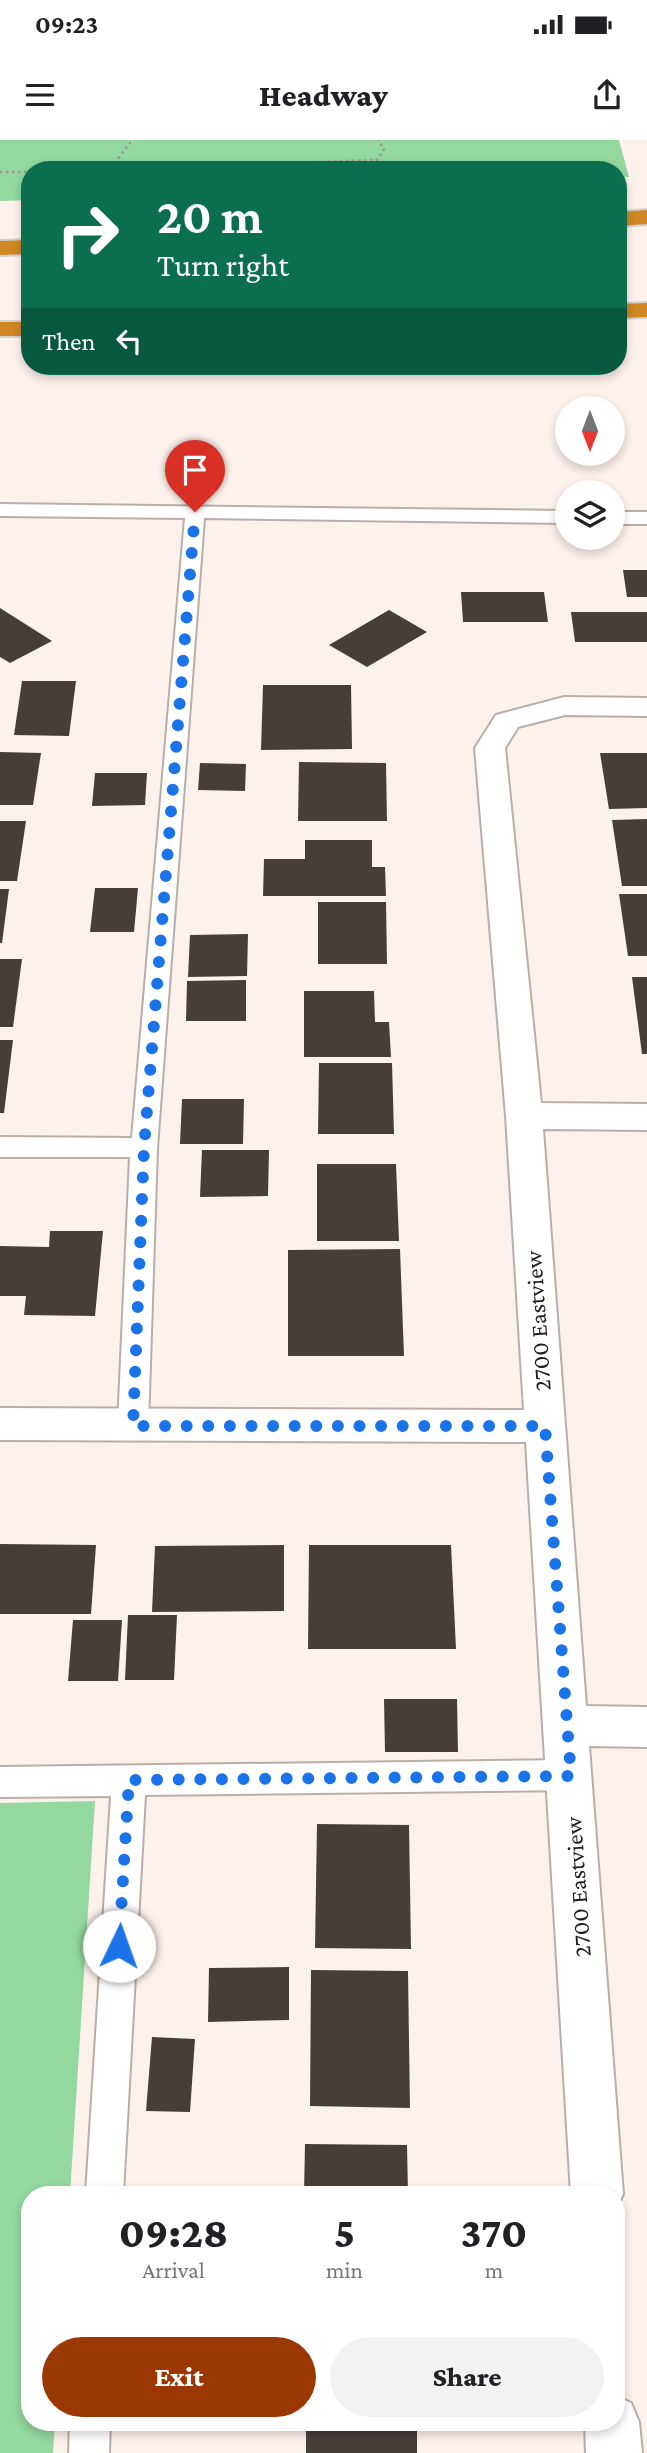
<!DOCTYPE html>
<style>
body{margin:0;font-family:"Crimson Pro",serif;background:#f2f2f2;color:#202124;height:100vh;display:flex;flex-direction:column;font-size:26px;white-space:nowrap}
*{box-sizing:border-box;margin:0}
p{font-size:23px;color:#757577}
.icon{flex:none;width:38px;height:38px;fill:none;stroke:currentColor;stroke-width:2;stroke-linecap:round;stroke-linejoin:round}
.map{position:relative;flex:1;overflow:hidden}
.drawer{position:absolute;left:21px;top:2046px;width:604px;height:245px;display:flex;flex-direction:column;background:#fff;border-radius:28px;box-shadow:0 4px 10px #0003}
.drawer>*{flex:none}
.hud{position:absolute;left:21px;top:21px;width:606px;height:214px;border-radius:28px;box-shadow:0 4px 10px #0003;background:#0b6e4f;color:#fff;overflow:hidden}
.needle{width:46px;rotate:180deg}
.tools{position:absolute;left:555px;top:256px;display:grid;gap:14px}
.tools a{display:grid;place-items:center;width:70px;height:70px;border-radius:50%;background:#fff;box-shadow:0 4px 10px #0003;font-size:35px}
.pin{position:absolute;display:grid;place-items:center;width:60px;height:60px;color:#fff;margin:-72px -30px;border-radius:50% 50% 50% 0;rotate:-45deg;box-shadow:0 0 7px #0007}
.pin .icon{rotate:45deg}
.me{position:absolute;width:77px;margin:-38px;rotate:3deg;stroke-linejoin:round;filter:drop-shadow(0 0 5px #0008)}
.turn{display:flex;align-items:center;gap:24px;height:147px;padding:0 21px;font-size:32px}
.turn .icon{width:91px;height:91px;stroke-width:2.5}
.turn b{display:block;font-size:49px;line-height:60px}
.then{display:flex;align-items:center;height:66px;padding:0 21px;background:#0003;gap:14px;font-size:26px}
.eta{display:flex;justify-content:space-evenly;align-items:center;height:119px;text-align:center}
.eta b{font-size:42px;font-weight:800;line-height:49px}
.action{display:flex;gap:14px;margin-top:auto;padding:14px 21px}
.action a{flex:1;height:80px;border-radius:42px;background:#9b3702;color:#fff;font-size:28px;font-weight:800;line-height:80px;text-align:center}
.action a+a{background:#f2f2f2;color:#202124}
.status{display:flex;justify-content:space-between;align-items:center;height:49px;padding:0 35px;background:#fff;direction:ltr}
.status svg{height:19px;fill:currentColor}
header{display:flex;justify-content:space-between;align-items:center;height:91px;padding:0 21px;background:#fff;font-size:32px;font-weight:800}
.map>svg:first-child{display:block}
.green{fill:#92d89f}
.building{fill:#473e3a}
.lines{fill:none;stroke-linecap:round;stroke-linejoin:round}
.service-casing{stroke:#b9aea9;stroke-width:4}
.minor-casing{stroke:#b9aea9;stroke-width:4}
.motorway-casing{stroke:#d3d2d2;stroke-width:4}
.path{stroke:#a09894;stroke-width:2.5;stroke-dasharray:2.5 3.5;stroke-linecap:butt}
.service{fill:#fff;fill-rule:evenodd}
.minor{fill:#fff;fill-rule:evenodd}
.motorway{fill:#d08724;fill-rule:evenodd}
.route{stroke:#1a73e8;stroke-width:12;stroke-dasharray:0 21.6}
.labels{text-anchor:middle;stroke-width:7;stroke-linejoin:round;paint-order:stroke}
.street-label{font-size:24px;fill:#211d1c;stroke:#fff}
</style>
<div class="status"><b>09:23</b><svg viewBox="0 0 49 12"><path d="M0 12V9h3v3zM5 12V6h3v6zM10 12V3h3v9zM15 12V0h3v12zM26 1h20v11H26zM47 4h2v5h-2z"/></svg></div>
<header><svg class="icon" aria-label="menu" viewBox="0 0 24 24"><path d="M4 6h16M4 12h16M4 18h16"/></svg>Headway<svg class="icon" aria-label="share" viewBox="0 0 24 24"><path d="M12 15V3M7 8l5-5 5 5M5 13v7h14v-7"/></svg></header>
<div class="map">
<svg width="647" height="2313" viewBox="0 0 647 2313">
<rect width="100%" height="100%" fill="#fdf1ec"/>
<!-- green -->
<g class="green">
<path d="M 0,0 L 619,0 L 629,37 L 618,37 L 618,30 L 30,30 L 30,60 L 0,61 Z"/>
<path d="M 95,1661 L 70,2054 L 30,2054 L 30,2282 L 55,2282 L 53,2313 L 0,2313 L 0,1663 Z"/>
</g>
<!-- building -->
<g class="building">
<path d="M 623,430 L 647,430 L 647,457 L 627,457 Z"/>
<path d="M 461,452 L 544,452 L 548,482 L 463,482 Z"/>
<path d="M 0,468 L 52,501 L 10,523 L 0,517 Z"/>
<path d="M 389,470 L 427,492 L 367,527 L 329,505 Z"/>
<path d="M 571,472 L 647,472 L 647,502 L 575,502 Z"/>
<path d="M 22,541 L 76,541 L 69,596 L 14,595 Z"/>
<path d="M 263,545 L 351,545 L 352,609 L 261,610 Z"/>
<path d="M 0,612 L 41,613 L 33,665 L 0,665 Z"/>
<path d="M 600,613 L 647,613 L 647,668 L 609,669 Z"/>
<path d="M 299,622 L 386,623 L 387,681 L 298,681 Z"/>
<path d="M 200,623 L 246,624 L 245,651 L 198,650 Z"/>
<path d="M 95,633 L 147,633 L 145,665 L 92,666 Z"/>
<path d="M 647,679 L 647,746 L 622,746 L 612,680 Z"/>
<path d="M 0,681 L 26,681 L 17,741 L 0,741 Z"/>
<path d="M 305,700 L 372,700 L 372,727 L 385,727 L 386,756 L 263,756 L 264,719 L 305,719 Z"/>
<path d="M 95,748 L 138,748 L 134,792 L 90,792 Z"/>
<path d="M 0,749 L 9,749 L 2,803 L 0,803 Z"/>
<path d="M 619,754 L 647,754 L 647,816 L 628,816 Z"/>
<path d="M 318,762 L 386,762 L 387,824 L 318,824 Z"/>
<path d="M 248,794 L 247,836 L 188,837 L 190,795 Z"/>
<path d="M 0,819 L 22,819 L 13,887 L 0,887 Z"/>
<path d="M 632,837 L 647,837 L 647,914 L 642,914 Z"/>
<path d="M 246,840 L 246,881 L 186,881 L 187,841 Z"/>
<path d="M 304,851 L 374,851 L 375,882 L 389,882 L 391,917 L 304,917 Z"/>
<path d="M 0,900 L 13,900 L 4,973 L 0,973 Z"/>
<path d="M 319,923 L 392,923 L 394,994 L 318,994 Z"/>
<path d="M 182,959 L 244,959 L 243,1004 L 180,1004 Z"/>
<path d="M 202,1010 L 269,1010 L 268,1056 L 200,1057 Z"/>
<path d="M 317,1024 L 396,1024 L 399,1101 L 317,1101 Z"/>
<path d="M 50,1091 L 103,1091 L 95,1176 L 24,1175 L 26,1156 L 0,1156 L 0,1106 L 49,1107 Z"/>
<path d="M 400,1109 L 404,1216 L 288,1216 L 288,1110 Z"/>
<path d="M 0,1404 L 96,1405 L 91,1474 L 0,1474 Z"/>
<path d="M 284,1405 L 284,1471 L 152,1472 L 155,1406 Z"/>
<path d="M 309,1405 L 451,1405 L 456,1509 L 308,1509 Z"/>
<path d="M 128,1475 L 177,1475 L 174,1540 L 125,1540 Z"/>
<path d="M 73,1480 L 122,1480 L 118,1541 L 68,1541 Z"/>
<path d="M 384,1559 L 457,1559 L 458,1612 L 385,1612 Z"/>
<path d="M 317,1684 L 409,1685 L 411,1809 L 315,1808 Z"/>
<path d="M 289,1827 L 289,1880 L 208,1882 L 209,1828 Z"/>
<path d="M 311,1830 L 408,1831 L 410,1968 L 310,1966 Z"/>
<path d="M 152,1897 L 195,1899 L 190,1972 L 146,1971 Z"/>
<path d="M 305,2004 L 407,2005 L 408,2054 L 304,2054 Z"/>
<rect x="306" y="2282" width="111" height="31"/>
</g>
<g class="lines">
<!-- service casing -->
<g class="service-casing">
<g id="service">
<path d="M 0,364 L 567,371 L 567,383 L 204,378 L 157,1008 L 148,1286 L 143,1294 L 133,1298 L 123,1294 L 118,1286 L 130,1017 L 0,1017 L 0,997 L 132,998 L 185,378 L 0,376 Z"/>
<rect x="612" y="372" width="35" height="12"/>
<path d="M 571,1620 L 583,1624 L 587,1635 L 583,1646 L 571,1650 L 145,1655 L 123,2054 L 86,2054 L 111,1656 L 0,1657 L 0,1627 Z"/>
<path d="M 70,2282 L 110,2282 L 109,2313 L 69,2313 Z"/>
</g>
</g>
<!-- minor casing -->
<g class="minor-casing">
<g id="minor">
<path d="M 564,557 L 647,558 L 647,576 L 565,575 L 518,587 L 505,608 L 541,963 L 647,964 L 647,990 L 543,989 L 586,1566 L 647,1567 L 647,1607 L 589,1606 L 623,2054 L 616,2070 L 616,2054 L 571,2054 L 526,1302 L 0,1300 L 0,1268 L 524,1270 L 506,976 L 475,608 L 496,575 Z"/>
<path d="M 616,2256 L 631,2263 L 639,2282 L 642,2313 L 586,2313 L 585,2282 L 616,2282 Z"/>
</g>
</g>
<!-- motorway casing -->
<g class="motorway-casing">
<g id="motorway">
<path d="M 647,70 L 647,84 L 618,86 L 618,72 Z"/>
<path d="M 30,100 L 30,114 L 0,115 L 0,101 Z"/>
<path d="M 647,163 L 647,177 L 618,178 L 618,164 Z"/>
<rect x="0" y="182" width="30" height="14"/>
</g>
</g>
<!-- path -->
<g class="path">
<path d="M 111,28 L 132,0"/>
<path d="M 88,30 L 377,20 L 384,9 L 378,0"/>
<path d="M 0,32 L 30,32"/>
</g>
<!-- service -->
<use href="#service" class="service"/>
<!-- minor -->
<use href="#minor" class="minor"/>
<!-- motorway -->
<use href="#motorway" class="motorway"/>
</g>
<g class="lines">
<!-- route -->
<path class="route" d="M 119,1806 L 129,1640 L 571,1636 L 545,1286 L 133,1286 L 144,1008 L 195,372"/>
</g>
<g class="labels">
<!-- street labels -->
<g class="street-label">
<text transform="translate(538 1181) rotate(-94)" y="8">2700 Eastview</text>
<text transform="translate(578 1747) rotate(-94)" y="8">2700 Eastview</text>
</g>
</g>
</svg>
<div class="tools">
<a><svg class="needle" viewBox="-14 -14 28 28"><path d="M0-13l5 13h-10z" fill="#e53935"/><path d="M0 13l5-13h-10z" fill="#757577"/></svg></a>
<a><svg class="icon" aria-label="layers" viewBox="0 0 24 24"><path d="M12 4l9 5-9 5-9-5zM3 14l9 5 9-5"/></svg></a>
</div>
<div class="pin" style="left:195px;top:372px;background:#d93025"><svg class="icon" aria-label="arrive" viewBox="0 0 24 24"><path d="M6 21V4h12l-3 4 3 4H6"/></svg></div>
<svg class="me" style="left:119px;top:1806px" viewBox="-20 -20 40 40"><circle r="19" fill="#fff"/><path d="M0-13L10 11 0 6-10 11z" fill="#1a73e8"/></svg>
<div class="hud">
<div class="turn"><svg class="icon" aria-label="right" viewBox="0 0 24 24"><path d="M7 20v-9h11M14 6l5 5-5 5"/></svg><div><b>20 m</b>Turn right</div></div>
<div class="then">Then<svg class="icon" aria-label="left" viewBox="0 0 24 24"><path d="M17 20v-9H6M10 6l-5 5 5 5"/></svg></div>
</div>
<section class="drawer">
<div class="eta">
<div><b>09:28</b><p>Arrival</p></div>
<div><b>5</b><p>min</p></div>
<div><b>370</b><p>m</p></div>
</div>
<div class="action"><a>Exit</a><a>Share</a></div>
</section>
</div>
